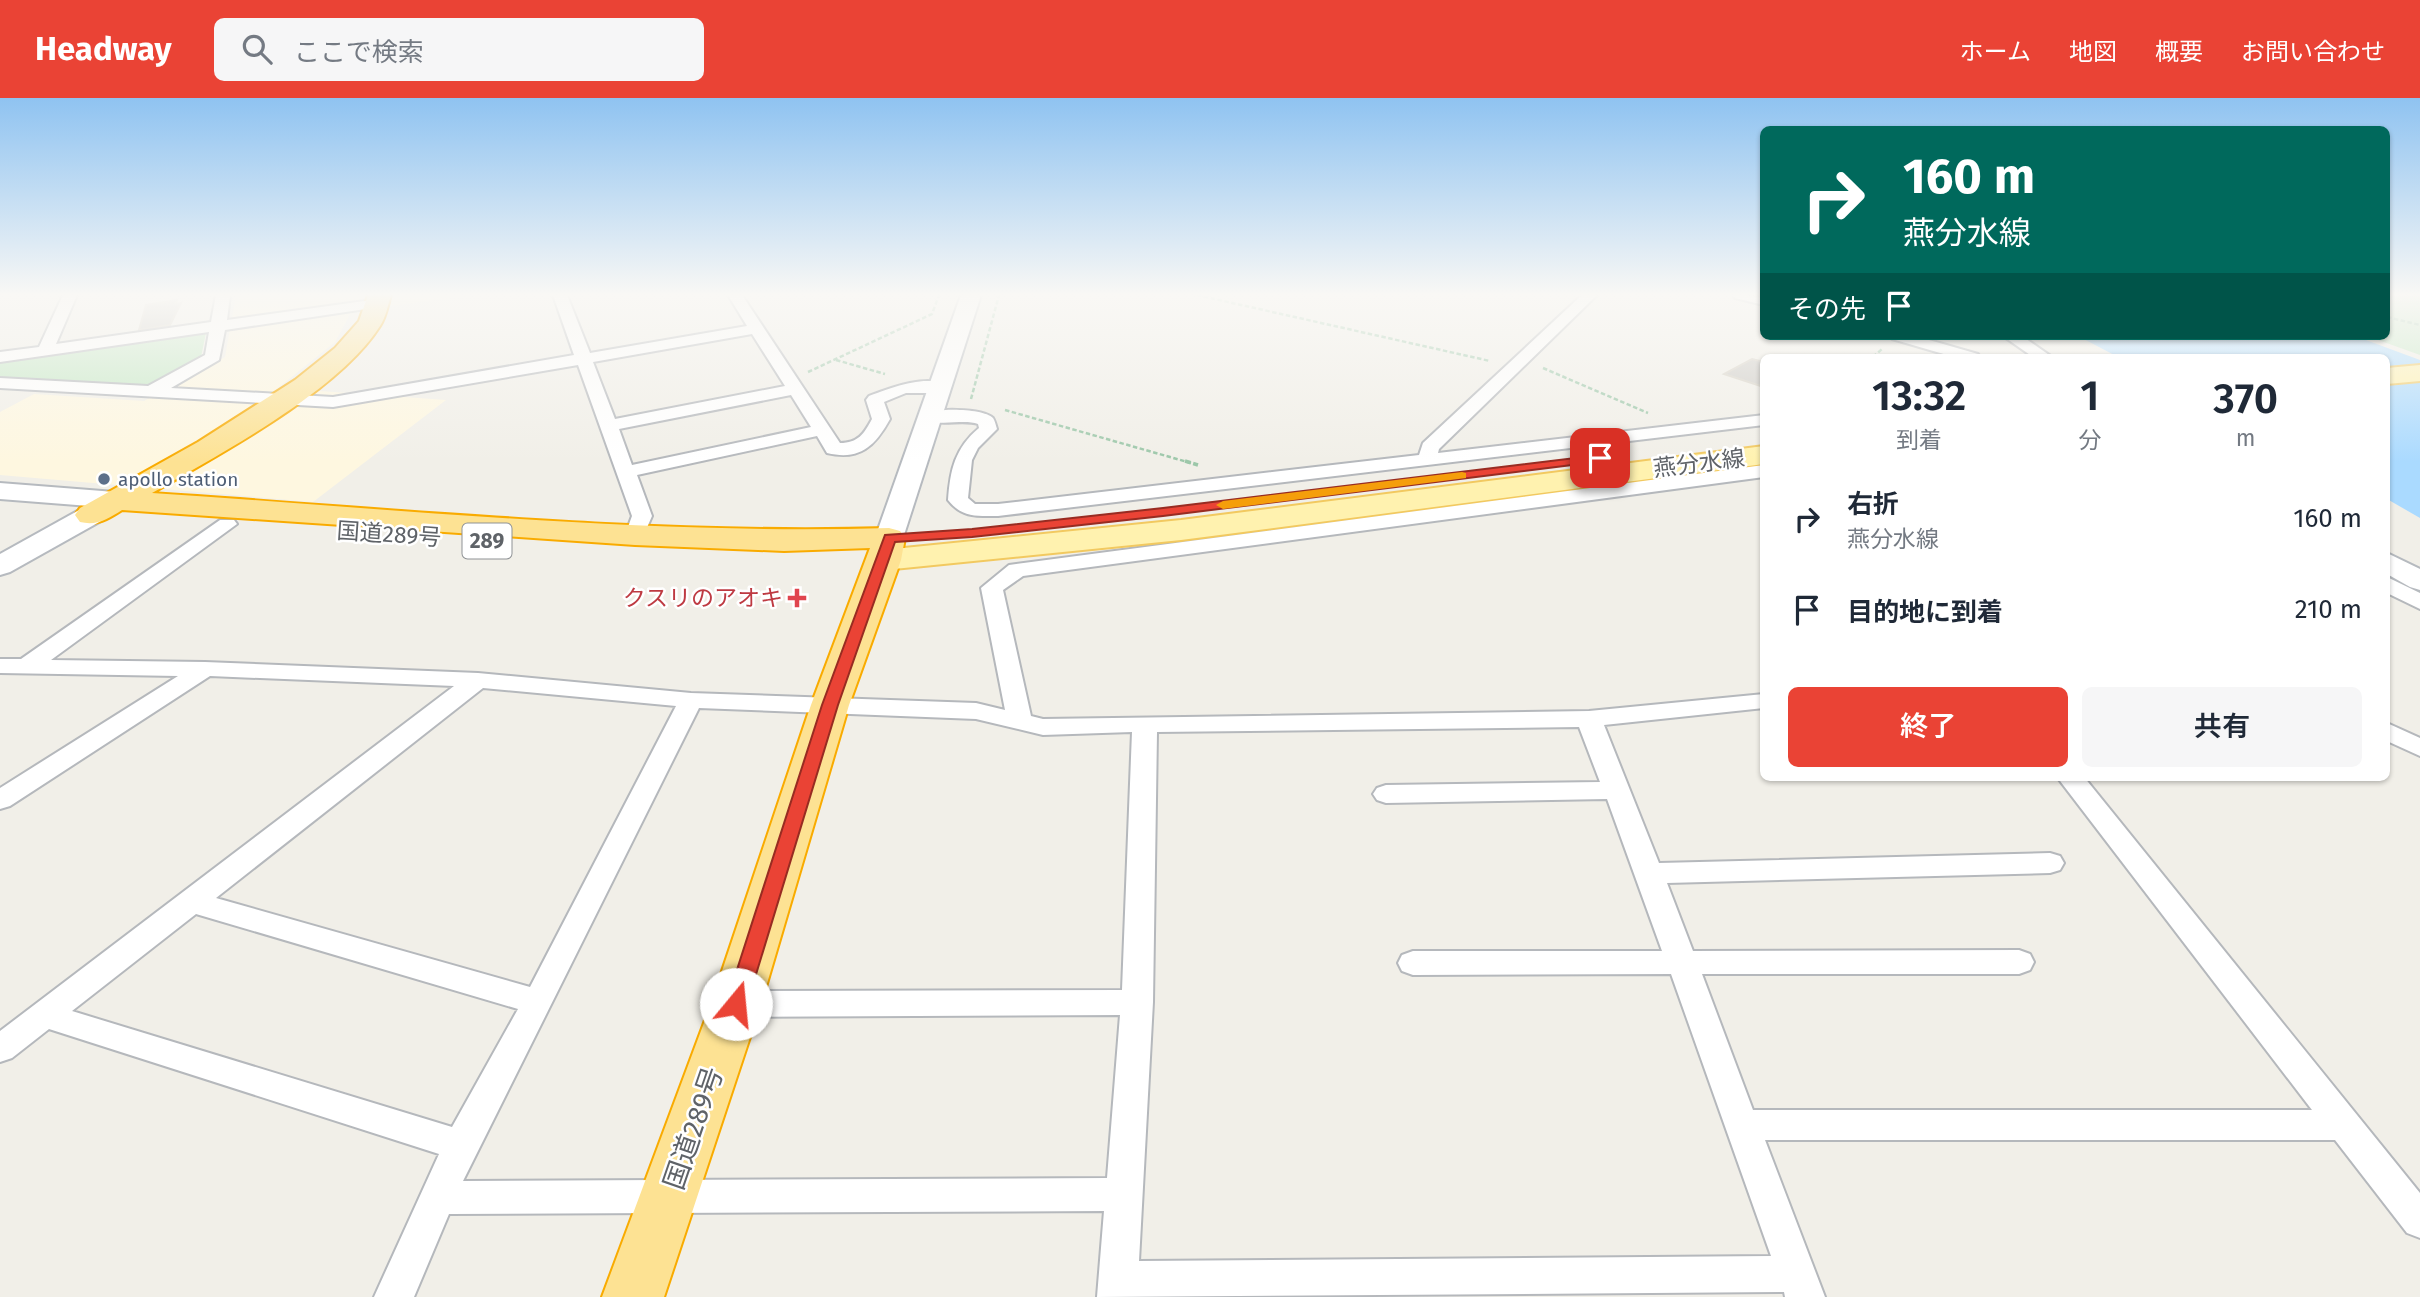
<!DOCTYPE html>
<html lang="ja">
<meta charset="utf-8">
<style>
body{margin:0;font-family:"Fira Sans","Noto Sans JP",sans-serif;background:#f6f6f7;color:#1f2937;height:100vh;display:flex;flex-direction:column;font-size:26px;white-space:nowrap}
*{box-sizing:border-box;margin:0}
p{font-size:23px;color:#747a83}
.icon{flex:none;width:38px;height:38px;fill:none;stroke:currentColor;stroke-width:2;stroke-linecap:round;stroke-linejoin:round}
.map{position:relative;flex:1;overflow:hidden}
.panel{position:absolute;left:1760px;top:256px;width:630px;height:427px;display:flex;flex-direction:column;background:#fff;border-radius:10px;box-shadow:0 2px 5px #0004}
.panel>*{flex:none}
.guide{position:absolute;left:1760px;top:28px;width:630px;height:214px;border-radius:10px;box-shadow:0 2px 5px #0004;background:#00695c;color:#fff;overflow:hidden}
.pin{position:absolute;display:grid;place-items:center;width:60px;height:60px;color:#fff;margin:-30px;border-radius:14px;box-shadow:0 4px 10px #0006}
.me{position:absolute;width:77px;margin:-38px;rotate:17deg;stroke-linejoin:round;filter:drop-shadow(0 0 5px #0008)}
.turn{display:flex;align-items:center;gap:24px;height:147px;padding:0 28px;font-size:32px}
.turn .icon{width:91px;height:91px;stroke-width:2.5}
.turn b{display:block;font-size:49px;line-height:60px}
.then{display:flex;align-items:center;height:66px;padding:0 28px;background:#0003;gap:14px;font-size:26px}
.eta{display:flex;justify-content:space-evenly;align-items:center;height:119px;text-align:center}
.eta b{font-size:42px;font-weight:600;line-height:49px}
.button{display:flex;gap:14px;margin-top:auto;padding:14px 28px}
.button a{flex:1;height:80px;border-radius:10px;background:#ea4335;color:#fff;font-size:28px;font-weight:600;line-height:80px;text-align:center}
.button a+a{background:#f6f6f7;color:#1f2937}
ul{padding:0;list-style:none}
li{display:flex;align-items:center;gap:21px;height:91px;padding:0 28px}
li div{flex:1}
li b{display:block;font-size:26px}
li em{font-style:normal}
header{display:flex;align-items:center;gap:42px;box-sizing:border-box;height:98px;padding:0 35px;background:#ea4335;color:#fff}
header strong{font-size:33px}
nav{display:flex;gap:38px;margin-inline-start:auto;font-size:24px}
.search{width:490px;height:63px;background:#f6f6f7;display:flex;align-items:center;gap:18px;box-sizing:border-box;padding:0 24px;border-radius:10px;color:#747a83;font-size:26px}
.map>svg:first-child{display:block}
.commercial{fill:#fef7e0}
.green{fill:#c5e8c5}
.water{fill:#aadaff}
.building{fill:#cccac5;stroke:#d6d1c6;stroke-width:2}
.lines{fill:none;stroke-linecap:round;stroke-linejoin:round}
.street-casing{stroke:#b5b8bc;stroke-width:4}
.secondary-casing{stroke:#b6babf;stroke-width:4}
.primary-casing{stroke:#f2c960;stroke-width:4}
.highway-casing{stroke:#f9ab00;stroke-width:4}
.path-far1{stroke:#9cc7a9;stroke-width:2.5;stroke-dasharray:4.5 2.5;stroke-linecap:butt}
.path{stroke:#9cc7a9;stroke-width:3.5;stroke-dasharray:6 2.5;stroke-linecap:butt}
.street{fill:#fff;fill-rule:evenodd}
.secondary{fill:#fff;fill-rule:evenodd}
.primary{fill:#fff2af;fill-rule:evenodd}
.highway{fill:#fde293;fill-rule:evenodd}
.route{fill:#ea4335;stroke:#982c22;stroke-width:2}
.slow{fill:#f59e0b}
.service-dot{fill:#5c6f8a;stroke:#fff;stroke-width:2.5}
.health-dot{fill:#e0444e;stroke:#fff;stroke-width:2.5}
.labels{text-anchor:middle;stroke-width:5;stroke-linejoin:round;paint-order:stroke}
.far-service-label{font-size:19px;fill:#4e5e75;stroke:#fff;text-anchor:start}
.shield{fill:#fff;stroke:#8f9295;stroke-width:2}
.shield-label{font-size:21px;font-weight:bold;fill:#5f6368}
.street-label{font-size:23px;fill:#5f6368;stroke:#fff}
.health-label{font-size:23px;fill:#be3a42;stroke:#fff;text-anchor:end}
.near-street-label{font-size:28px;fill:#5f6368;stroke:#fff}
</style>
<header>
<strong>Headway</strong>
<div class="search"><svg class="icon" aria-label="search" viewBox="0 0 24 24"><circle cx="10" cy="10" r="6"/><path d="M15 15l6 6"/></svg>ここで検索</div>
<nav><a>ホーム</a><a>地図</a><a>概要</a><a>お問い合わせ</a></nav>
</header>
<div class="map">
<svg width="2420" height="1199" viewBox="0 0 2420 1199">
<rect width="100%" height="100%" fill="#f1efe8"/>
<!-- commercial -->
<path class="commercial" d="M 236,197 L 474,197 L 352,213 L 335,244 L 278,290 L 446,302 L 313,404 L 0,377 L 0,314 L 34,296 L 144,303 L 225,259 Z"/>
<!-- green -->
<g class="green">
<path d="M 2387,197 L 2420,197 L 2420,257 L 2367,238 L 2387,238 Z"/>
<path d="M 199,234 L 206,235 L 201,259 L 152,286 L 140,289 L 0,282 L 0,264 Z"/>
</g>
<!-- water -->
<path class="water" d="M 2078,238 L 2355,238 L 2420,262 L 2420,420 L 2387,401 L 2387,259 L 2118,259 Z"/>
<!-- building -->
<g class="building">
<path d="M 177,202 L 176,206 L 181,205 L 170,227 L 139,232 L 146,207 Z"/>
<path d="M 1752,261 L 1764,264 L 1764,289 L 1724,276 Z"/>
</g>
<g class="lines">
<!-- street casing -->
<g class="street-casing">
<g id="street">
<path d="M 63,197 L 77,197 L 56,246 L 211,224 L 216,197 L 230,197 L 227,222 L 379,201 L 386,205 L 379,209 L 225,232 L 219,262 L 171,290 L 333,299 L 574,257 L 553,197 L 567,197 L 590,255 L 747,228 L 728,197 L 742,197 L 840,345 C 858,345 864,336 872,321 L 866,302 L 869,298 C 887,291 933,273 948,290 L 940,295 L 906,295 L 884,304 L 890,321 C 875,348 860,363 827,355 L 817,338 L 637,377 L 652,418 L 642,441 L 628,441 L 625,437 L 632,418 L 578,267 L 333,309 L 0,290 L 0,280 L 148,288 L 205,257 L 209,234 L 0,264 L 0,254 L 39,249 ZM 752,236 L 785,288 L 615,321 L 593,264 ZM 791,297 L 811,329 L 632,367 L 619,331 Z"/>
<path d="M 1582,197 L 1597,197 L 1439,351 L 1438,355 L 1764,317 L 1764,327 L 998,418 C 977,418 962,420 948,402 C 950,372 955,350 979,330 L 978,326 C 962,320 934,331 922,318 C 931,309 983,310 993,320 C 995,323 996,328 997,331 L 978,350 L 972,362 L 968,400 L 975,406 L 998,406 L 1419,357 L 1423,345 Z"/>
<path d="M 1733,197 L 1764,199 L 1764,207 L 1735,200 Z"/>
<path d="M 1890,238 L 1915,238 L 1978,256 L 1980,259 L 1954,259 L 1892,241 Z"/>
<path d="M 2003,238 L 2022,238 L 2052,259 L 2033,259 Z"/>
<path d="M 1764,367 L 1764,379 L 1023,478 L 1003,492 L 1031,618 L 1043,621 L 1589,613 L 1764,596 L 1764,610 L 1604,627 L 1659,765 L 2050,755 L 2060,758 L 2064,765 L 2060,772 L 2050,775 L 1667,785 L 1693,853 L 2019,852 L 2030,856 L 2034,864 L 2030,872 L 2019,876 L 1702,876 L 1753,1012 L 2312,1012 L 2057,679 L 2084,679 L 2420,1095 L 2420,1140 L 2407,1135 L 2335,1042 L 1765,1042 L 1825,1199 L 1785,1199 L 1784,1194 L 1097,1199 L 1104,1113 L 449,1116 L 414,1199 L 374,1199 L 439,1056 L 49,931 L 12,960 L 0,964 L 0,933 L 454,588 L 210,578 L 10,708 L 0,711 L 0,690 L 178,578 L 0,575 L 0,561 L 21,561 L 220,422 L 234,422 L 237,426 L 51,562 L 205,564 L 478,575 L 691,595 L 976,605 L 1005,612 L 981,490 L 1009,467 ZM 483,590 L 676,608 L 530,889 L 216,800 ZM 699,610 L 976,621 L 1043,637 L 1132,634 L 1122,892 L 736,893 L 725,897 L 720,906 L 725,915 L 736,919 L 1120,917 L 1107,1080 L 463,1083 ZM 1579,629 L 1600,684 L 1386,687 L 1377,690 L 1373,696 L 1377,702 L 1386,705 L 1607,701 L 1662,853 L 1413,853 L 1402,857 L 1398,865 L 1402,873 L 1413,877 L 1671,876 L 1771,1158 L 1139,1163 L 1153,904 L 1157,634 ZM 196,816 L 518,911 L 452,1029 L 72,913 Z"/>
<path d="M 2387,479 L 2420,495 L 2420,511 L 2387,495 Z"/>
<path d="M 2387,625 L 2420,640 L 2420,658 L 2387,643 Z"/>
</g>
</g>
<!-- secondary casing -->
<g class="secondary-casing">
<g id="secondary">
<path d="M 961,197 L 981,197 L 903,440 L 899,446 L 889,448 L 879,446 L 875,440 Z"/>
<path d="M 0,385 L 115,394 L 124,396 L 128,402 L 124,408 L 115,410 L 0,401 Z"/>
<path d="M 91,409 L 101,411 L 105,417 L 101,423 L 10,474 L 0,477 L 0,456 L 81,411 Z"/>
<path d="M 2387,455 L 2420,471 L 2420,492 L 2410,489 L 2387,476 Z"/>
</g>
</g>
<!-- primary casing -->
<g class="primary-casing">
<g id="primary">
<path d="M 2420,267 L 2420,283 L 2387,286 L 2387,270 Z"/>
<path d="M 1764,348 L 1764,366 L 1181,442 L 884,472 L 872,469 L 867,462 L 872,455 L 884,452 L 1181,422 Z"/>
</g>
</g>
<!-- highway casing -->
<g class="highway-casing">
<path id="highway" d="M 368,197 L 391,197 C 388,207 386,219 380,228 C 339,293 220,356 152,395 C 397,411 643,437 889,430 L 900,433 L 905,440 L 901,462 L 849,607 L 761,906 L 664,1199 L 602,1199 L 711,906 L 811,607 L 870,450 L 784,453 L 635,447 L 122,412 C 108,421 97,428 80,424 L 75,417 L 80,410 L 198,344 L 295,282 L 335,250 L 359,223 Z"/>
</g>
<!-- path-far1 -->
<g class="path-far1">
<path d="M 1197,197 L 1490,263"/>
<path d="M 2387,219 L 2420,227"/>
<path d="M 1873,259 L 1883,250"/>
<path d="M 836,262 L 885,276"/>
<path d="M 1543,270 L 1648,315"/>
<path d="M 808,274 L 932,216 L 939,197"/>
<path d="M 971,301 L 999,197"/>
<path d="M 1005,312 L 1191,365"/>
</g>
<!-- path -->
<path class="path" d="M 1185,363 L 1198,367"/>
<!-- street -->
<use href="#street" class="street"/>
<!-- secondary -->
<use href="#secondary" class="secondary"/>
<!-- primary -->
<use href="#primary" class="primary"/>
<!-- highway -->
<use href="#highway" class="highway"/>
</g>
<!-- sky -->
<linearGradient id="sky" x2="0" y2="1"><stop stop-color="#8fc3f1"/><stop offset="0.54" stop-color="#f9f8f5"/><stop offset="1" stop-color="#f9f8f5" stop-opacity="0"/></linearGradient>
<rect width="2420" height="364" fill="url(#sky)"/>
<!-- route -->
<path class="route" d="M 1600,357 L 1606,360 L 1604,363 L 1163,418 L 972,439 L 895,444 L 838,607 L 747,906 L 744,912 L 736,914 L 729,912 L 726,906 L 822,607 L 885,437 L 972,431 L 1163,410 Z"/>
<!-- slow -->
<path class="slow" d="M 1462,374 L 1466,375 L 1466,380 L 1223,411 L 1216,407 L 1223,403 Z"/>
<!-- markers -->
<circle class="service-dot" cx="104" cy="381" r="7"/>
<path class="health-dot" d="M793.5 489.5h7v7h7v7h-7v7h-7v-7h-7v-7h7z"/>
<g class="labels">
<!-- far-service labels -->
<g class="far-service-label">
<text x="118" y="388">apollo station</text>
</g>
<!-- shield labels -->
<rect class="shield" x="462.5" y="425.5" width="49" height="35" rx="5"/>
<g class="shield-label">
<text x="487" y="450">289</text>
</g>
<!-- street labels -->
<g class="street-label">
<text transform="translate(1699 365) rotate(-7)" y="8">燕分水線</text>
<text transform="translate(389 436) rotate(4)" y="8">国道289号</text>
</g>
<!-- health labels -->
<g class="health-label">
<text x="783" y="508">クスリのアオキ</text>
</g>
<!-- near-street labels -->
<g class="near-street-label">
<text transform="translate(693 1030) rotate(-71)" y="10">国道289号</text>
</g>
</g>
</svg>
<div class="pin" style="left:1600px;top:360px;background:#d93025"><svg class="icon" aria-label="arrive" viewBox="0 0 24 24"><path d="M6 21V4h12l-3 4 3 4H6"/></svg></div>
<svg class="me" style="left:736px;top:906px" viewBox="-20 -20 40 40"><circle r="19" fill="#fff"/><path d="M0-13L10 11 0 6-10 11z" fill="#ea4335"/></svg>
<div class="guide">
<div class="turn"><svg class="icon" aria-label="right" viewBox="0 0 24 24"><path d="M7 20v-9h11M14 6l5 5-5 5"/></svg><div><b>160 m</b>燕分水線</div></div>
<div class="then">その先<svg class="icon" aria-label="arrive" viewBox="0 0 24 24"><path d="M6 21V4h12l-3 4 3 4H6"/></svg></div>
</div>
<section class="panel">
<div class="eta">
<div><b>13:32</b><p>到着</p></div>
<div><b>1</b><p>分</p></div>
<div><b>370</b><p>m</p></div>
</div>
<ul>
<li><svg class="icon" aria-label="right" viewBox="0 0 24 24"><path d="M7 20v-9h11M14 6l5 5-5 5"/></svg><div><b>右折</b><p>燕分水線</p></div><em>160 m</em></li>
<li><svg class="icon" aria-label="arrive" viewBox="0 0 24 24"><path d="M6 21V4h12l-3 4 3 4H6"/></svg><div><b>目的地に到着</b></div><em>210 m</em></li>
</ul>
<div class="button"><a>終了</a><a>共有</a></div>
</section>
</div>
